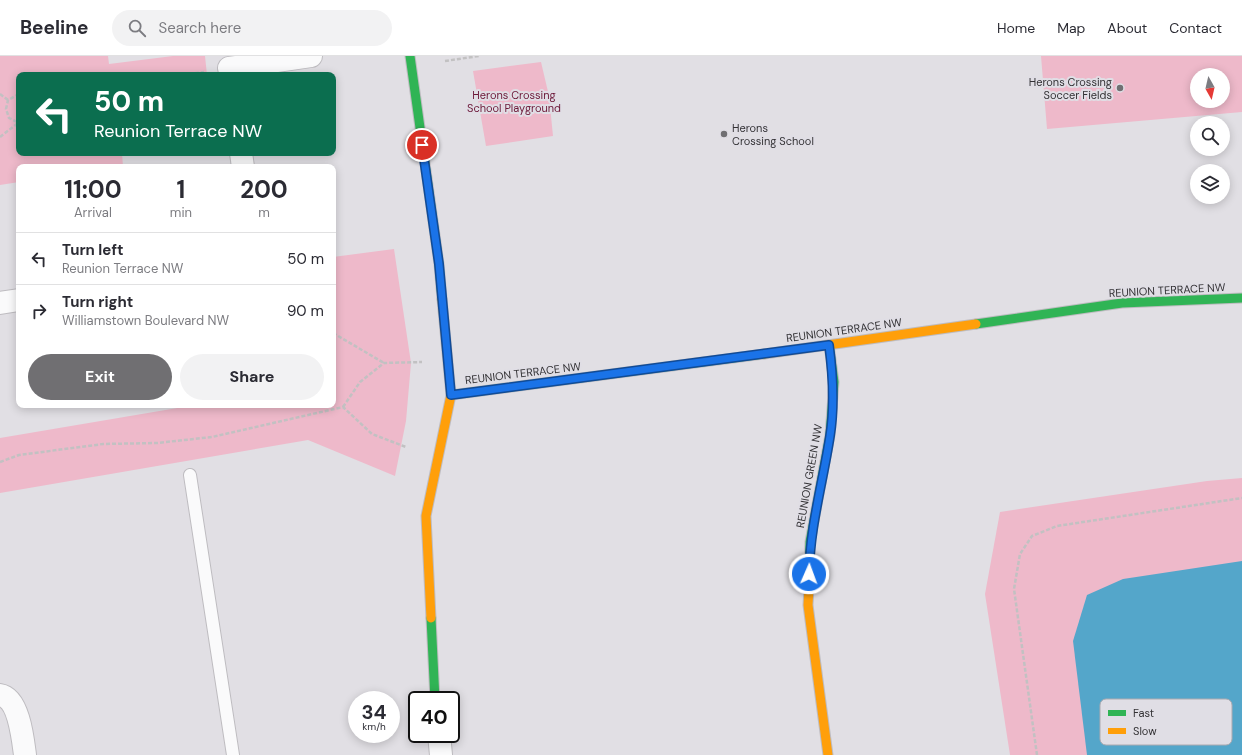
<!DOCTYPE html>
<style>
body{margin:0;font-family:"DM Sans",sans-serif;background:#f2f2f3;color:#2b2b33;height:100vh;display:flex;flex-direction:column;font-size:15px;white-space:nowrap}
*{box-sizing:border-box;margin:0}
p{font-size:13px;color:#7c7c81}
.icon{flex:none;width:22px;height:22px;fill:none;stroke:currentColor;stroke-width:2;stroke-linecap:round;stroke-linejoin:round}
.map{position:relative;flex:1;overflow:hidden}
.panel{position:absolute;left:16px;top:108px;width:320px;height:244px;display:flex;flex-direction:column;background:#fff;border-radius:8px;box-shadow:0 2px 10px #0003}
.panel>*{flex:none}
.hud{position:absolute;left:16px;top:16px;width:320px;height:84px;border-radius:8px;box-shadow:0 2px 10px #0003;background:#0b6e4f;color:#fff;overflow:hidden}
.needle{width:26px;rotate:172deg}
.tools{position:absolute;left:1190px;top:12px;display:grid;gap:8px}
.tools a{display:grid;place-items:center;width:40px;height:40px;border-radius:50%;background:#fff;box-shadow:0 2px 10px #0003;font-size:20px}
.speed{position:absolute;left:348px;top:635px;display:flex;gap:8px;font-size:20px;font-weight:700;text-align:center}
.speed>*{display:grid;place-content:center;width:52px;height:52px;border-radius:50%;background:#fff;box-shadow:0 2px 10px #0003;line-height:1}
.speed small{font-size:10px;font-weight:400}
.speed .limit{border:2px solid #111;border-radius:6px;background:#fff;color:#111}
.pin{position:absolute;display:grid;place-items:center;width:34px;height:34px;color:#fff;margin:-17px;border:2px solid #fff;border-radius:50%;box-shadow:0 1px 4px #0007}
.me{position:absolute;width:44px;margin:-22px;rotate:2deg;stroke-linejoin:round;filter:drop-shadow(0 0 3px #0008)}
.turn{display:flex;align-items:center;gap:14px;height:84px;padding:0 12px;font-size:18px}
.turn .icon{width:52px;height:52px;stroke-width:2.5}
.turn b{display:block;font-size:28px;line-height:34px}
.eta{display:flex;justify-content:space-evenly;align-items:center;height:68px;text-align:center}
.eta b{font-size:24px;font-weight:700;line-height:28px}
.cta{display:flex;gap:8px;margin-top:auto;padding:8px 12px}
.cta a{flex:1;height:46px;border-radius:24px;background:#706f72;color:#fff;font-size:16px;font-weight:700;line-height:46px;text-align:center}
.cta a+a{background:#f2f2f3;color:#2b2b33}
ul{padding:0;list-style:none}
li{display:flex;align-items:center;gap:12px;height:52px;padding:0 12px;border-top:1px solid #e1e1e2}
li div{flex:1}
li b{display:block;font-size:15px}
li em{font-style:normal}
header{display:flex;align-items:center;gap:24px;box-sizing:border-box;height:56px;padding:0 20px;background:#fff;border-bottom:1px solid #e1e1e2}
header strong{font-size:19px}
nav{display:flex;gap:22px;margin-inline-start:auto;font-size:14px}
.search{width:280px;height:36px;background:#f2f2f3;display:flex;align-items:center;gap:10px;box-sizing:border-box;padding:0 14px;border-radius:22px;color:#7c7c81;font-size:15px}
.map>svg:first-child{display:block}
.green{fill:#eeb9ca;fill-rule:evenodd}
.water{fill:#54a6ca}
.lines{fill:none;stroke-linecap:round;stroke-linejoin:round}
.lane-casing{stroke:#bebcc0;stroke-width:14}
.street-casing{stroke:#bebcc0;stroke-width:24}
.fast-casing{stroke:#bebcc0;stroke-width:11}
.slow-casing{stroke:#bebcc0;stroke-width:11}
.path{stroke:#c2c1c2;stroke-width:2.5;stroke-dasharray:4 2;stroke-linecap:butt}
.lane{stroke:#fafafb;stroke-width:12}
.street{stroke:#fafafb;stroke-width:22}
.fast{stroke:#30b455;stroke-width:9}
.slow{stroke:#ff9f0a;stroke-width:9}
.route-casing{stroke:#114b97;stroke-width:10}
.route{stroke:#1a73e8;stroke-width:7}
.poi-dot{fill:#706f72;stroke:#e0dee5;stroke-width:1.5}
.labels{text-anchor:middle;stroke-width:4;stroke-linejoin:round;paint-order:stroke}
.poi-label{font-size:11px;fill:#333235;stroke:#e0dee5;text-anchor:end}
.park-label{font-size:11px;fill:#6c1838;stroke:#e0dee5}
.street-label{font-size:11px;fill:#333235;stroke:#e0dee5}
.key{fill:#e0dee5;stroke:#acaab0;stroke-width:1}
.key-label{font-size:11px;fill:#333235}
</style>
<header>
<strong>Beeline</strong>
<div class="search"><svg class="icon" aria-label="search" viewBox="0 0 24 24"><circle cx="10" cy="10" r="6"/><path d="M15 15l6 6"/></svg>Search here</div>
<nav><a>Home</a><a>Map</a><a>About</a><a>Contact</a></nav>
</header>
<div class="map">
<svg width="1242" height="699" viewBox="0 0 1242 699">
<rect width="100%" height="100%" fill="#e1dfe4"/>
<!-- green -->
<g class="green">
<path d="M 0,0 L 108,0 L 109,8 L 173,0 L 205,0 L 207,19 L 19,19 L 19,97 L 122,97 L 123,111 L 19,111 L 19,126 L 0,129 Z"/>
<path d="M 1041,0 L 1242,0 L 1242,56 L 1047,73 ZM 1197,19 L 1223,19 L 1223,45 L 1197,45 Z"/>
<path d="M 541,6 L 549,40 L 553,80 L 486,90 L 473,15 Z"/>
<path d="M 394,193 L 411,307 L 406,365 L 395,420 L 308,384 L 0,437 L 0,382 L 195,349 L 333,349 L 333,201 Z"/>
<path d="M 1242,422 L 1242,699 L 1010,699 L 985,538 L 1000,456 L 1207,425 Z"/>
</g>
<!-- water -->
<path class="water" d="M 1242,505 L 1242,699 L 1087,699 L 1073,585 L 1087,539 L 1123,523 Z"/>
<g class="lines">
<!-- lane casing -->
<g class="lane-casing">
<path id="lane" d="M 190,419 L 233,699"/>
</g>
<!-- street casing -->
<g class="street-casing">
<g id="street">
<path d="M 229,12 L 311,0"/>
<path d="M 241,97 L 243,111"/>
<path d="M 0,247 L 19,244"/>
<path d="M 0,639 C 19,642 23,684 25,699"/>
<path d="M 439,678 L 441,699"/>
</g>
</g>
<!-- fast casing -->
<g class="fast-casing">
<g id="fast">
<path d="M 410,0 L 439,208 L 442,243"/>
<path d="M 976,268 L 1122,247 L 1242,242"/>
<path d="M 451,339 L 764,298"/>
<path d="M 809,532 L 810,486 L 830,379 L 834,326 L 829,289"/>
<path d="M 431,562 L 435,644"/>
</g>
</g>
<!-- slow casing -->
<g class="slow-casing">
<g id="slow">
<path d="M 764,298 L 976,268"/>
<path d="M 809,532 L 808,549 L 828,699"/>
<path d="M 431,562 L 426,460 L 451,339 L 442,243"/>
</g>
</g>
<!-- path -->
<g class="path">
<path d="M 445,5 L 479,0"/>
<path d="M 183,19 L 204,16"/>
<path d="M 0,38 L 8,44"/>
<path d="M 19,38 L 8,44 L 6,53 L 9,62 L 19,67"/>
<path d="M 0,81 L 18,67"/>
<path d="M 333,277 L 384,307"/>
<path d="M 343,351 L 360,326 L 384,307 L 422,306"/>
<path d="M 0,406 L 19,399 L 103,388 L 157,387 L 212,381 L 343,351 L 372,378 L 406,391"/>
<path d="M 1037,699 L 1014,533 L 1020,498 L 1032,480 L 1057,470 L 1242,442"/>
</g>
<!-- lane -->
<use href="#lane" class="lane"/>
<!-- street -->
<use href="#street" class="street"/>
<!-- fast -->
<use href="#fast" class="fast"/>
<!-- slow -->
<use href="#slow" class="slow"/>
</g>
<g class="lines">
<!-- route casing -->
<g class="route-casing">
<path id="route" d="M 422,89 L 439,208 L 451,339 L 829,289 C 833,319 835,349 830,380 C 823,426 810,470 809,518"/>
</g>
<!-- route -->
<use href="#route" class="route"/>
</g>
<!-- markers -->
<g class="poi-dot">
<circle cx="1120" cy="32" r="4"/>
<circle cx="724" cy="78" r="4"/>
</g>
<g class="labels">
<!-- poi labels -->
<g class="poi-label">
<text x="1112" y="30">Herons Crossing<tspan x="1112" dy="13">Soccer Fields</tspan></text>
<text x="732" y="76" text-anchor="start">Herons<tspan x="732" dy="13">Crossing School</tspan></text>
</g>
<!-- park labels -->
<g class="park-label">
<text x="514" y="43">Herons Crossing<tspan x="514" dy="13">School Playground</tspan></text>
</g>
<!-- street labels -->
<g class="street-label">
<text transform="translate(1167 234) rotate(-3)" y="4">REUNION TERRACE NW</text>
<text transform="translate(844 274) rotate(-8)" y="4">REUNION TERRACE NW</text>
<text transform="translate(523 317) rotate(-7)" y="4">REUNION TERRACE NW</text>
<text transform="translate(809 420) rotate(-80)" y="4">REUNION GREEN NW</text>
</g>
</g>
<!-- legend -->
<rect x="1100" y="643" width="132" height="46" rx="6" class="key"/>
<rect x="1108" y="654" width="18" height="6" fill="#30b455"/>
<rect x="1108" y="672" width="18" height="6" fill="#ff9f0a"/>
<g class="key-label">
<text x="1133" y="661">Fast</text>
<text x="1133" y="679">Slow</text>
</g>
</svg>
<div class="tools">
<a><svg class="needle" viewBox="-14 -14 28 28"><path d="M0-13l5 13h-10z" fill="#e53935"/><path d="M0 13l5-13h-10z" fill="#7c7c81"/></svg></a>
<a><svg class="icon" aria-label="search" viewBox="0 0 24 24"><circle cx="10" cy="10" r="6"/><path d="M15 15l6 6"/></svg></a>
<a><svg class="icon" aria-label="layers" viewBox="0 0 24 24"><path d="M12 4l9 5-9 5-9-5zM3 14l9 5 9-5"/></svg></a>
</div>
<div class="speed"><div>34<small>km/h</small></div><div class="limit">40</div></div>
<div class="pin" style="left:422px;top:89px;background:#d93025"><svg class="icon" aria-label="arrive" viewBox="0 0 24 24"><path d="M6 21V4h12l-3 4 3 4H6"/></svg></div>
<svg class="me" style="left:809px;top:518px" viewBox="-20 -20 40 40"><circle r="17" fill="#1a73e8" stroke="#fff" stroke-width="3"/><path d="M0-11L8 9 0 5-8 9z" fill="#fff"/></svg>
<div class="hud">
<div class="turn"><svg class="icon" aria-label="left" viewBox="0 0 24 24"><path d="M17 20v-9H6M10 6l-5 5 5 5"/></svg><div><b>50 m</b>Reunion Terrace NW</div></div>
</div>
<section class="panel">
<div class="eta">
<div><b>11:00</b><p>Arrival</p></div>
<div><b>1</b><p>min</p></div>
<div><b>200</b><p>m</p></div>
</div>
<ul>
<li><svg class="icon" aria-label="left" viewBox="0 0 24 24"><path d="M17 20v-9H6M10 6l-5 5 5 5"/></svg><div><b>Turn left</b><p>Reunion Terrace NW</p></div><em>50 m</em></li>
<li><svg class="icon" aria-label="right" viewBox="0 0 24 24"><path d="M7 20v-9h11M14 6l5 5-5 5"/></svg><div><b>Turn right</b><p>Williamstown Boulevard NW</p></div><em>90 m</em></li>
</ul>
<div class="cta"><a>Exit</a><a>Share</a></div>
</section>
</div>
